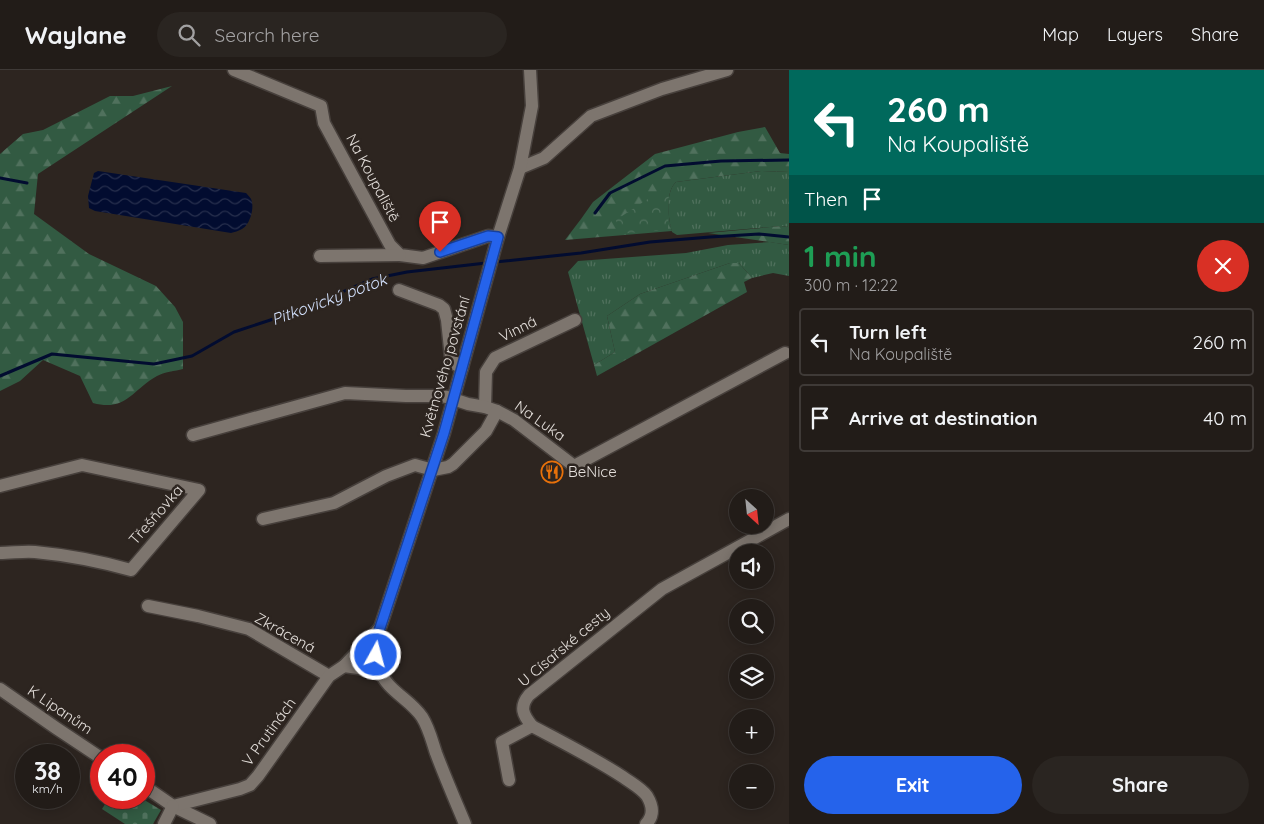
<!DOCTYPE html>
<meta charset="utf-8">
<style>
body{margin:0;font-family:Quicksand,sans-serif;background:#2a2521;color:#f1f3f6;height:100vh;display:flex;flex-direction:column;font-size:19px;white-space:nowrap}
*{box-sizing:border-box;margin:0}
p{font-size:16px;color:#a2a1a2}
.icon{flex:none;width:28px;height:28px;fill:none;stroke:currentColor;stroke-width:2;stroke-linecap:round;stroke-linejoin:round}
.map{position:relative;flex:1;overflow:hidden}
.sheet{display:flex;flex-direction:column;background:#221c18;width:475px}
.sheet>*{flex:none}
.banner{background:#00695c;color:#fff;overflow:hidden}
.needle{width:32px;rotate:153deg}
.fabs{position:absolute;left:729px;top:419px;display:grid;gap:10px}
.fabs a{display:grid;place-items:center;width:45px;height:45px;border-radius:50%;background:#221c18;box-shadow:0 2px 12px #0003,0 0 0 1px #3f3a37;font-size:25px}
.speed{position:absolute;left:15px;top:674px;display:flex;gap:10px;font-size:25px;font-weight:700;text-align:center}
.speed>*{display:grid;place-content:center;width:65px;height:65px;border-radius:50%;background:#221c18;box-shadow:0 2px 12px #0003,0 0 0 1px #3f3a37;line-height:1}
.speed small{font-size:12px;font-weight:400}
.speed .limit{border:8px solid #d22;background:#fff;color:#111}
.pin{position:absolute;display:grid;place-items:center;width:42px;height:42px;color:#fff;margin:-51px -21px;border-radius:50% 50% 50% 0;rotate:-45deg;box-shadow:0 0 5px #0007}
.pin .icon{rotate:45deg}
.me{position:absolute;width:55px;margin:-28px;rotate:7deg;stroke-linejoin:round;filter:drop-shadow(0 0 4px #0008)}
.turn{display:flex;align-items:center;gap:18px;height:105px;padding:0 15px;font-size:22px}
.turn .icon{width:65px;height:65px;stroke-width:2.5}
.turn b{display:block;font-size:35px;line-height:42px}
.then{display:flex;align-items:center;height:48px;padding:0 15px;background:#0003;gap:10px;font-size:19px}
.round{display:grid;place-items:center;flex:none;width:52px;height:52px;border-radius:26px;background:#2a2521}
.headline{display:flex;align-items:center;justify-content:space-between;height:85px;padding:0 15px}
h1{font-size:30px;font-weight:800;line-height:38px;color:#1e9e55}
.button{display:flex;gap:10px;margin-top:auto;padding:10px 15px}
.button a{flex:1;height:58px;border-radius:30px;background:#2563eb;color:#fff;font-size:20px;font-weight:800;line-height:58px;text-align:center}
.button a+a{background:#2a2521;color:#f1f3f6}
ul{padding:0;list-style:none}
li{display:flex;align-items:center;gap:15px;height:68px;margin:0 10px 8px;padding:0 5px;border:2px solid #3f3a37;border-radius:5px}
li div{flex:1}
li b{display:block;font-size:19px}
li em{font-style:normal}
header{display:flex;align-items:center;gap:30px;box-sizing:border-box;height:70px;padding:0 25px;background:#221c18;border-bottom:1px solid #3f3a37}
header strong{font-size:24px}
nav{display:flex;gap:28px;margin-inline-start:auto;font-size:18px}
.search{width:350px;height:45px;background:#2a2521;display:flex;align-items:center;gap:12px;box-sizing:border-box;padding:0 18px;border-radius:28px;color:#a2a1a2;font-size:19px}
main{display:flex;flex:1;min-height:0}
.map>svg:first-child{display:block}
.grass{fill:url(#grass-tufts)}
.forest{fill:url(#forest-firs)}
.cemetery{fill:url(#cemetery-stones)}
.park{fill:url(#park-crowns)}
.water{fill:url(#water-waves)}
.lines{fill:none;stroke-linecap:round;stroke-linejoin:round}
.stream{stroke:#020c30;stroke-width:3}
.minor-casing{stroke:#47403c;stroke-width:15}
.minor{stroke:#7d756e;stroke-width:12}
.route-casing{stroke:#184099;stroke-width:12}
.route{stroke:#2563eb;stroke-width:9}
.labels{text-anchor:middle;stroke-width:5;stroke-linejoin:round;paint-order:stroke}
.street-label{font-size:15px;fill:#e4dfdb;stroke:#2d2520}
.poi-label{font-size:15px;fill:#e4dfdb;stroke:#2d2520;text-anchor:start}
.water-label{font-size:16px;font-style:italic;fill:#d2e0fc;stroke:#2d2520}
</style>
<header>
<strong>Waylane</strong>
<div class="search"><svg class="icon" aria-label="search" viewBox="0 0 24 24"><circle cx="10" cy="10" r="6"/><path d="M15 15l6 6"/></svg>Search here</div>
<nav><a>Map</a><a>Layers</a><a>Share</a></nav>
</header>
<main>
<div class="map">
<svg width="789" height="754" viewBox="0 0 789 754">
<defs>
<pattern id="grass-tufts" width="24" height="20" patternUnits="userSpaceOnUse" patternTransform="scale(1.25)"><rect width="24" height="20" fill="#325a42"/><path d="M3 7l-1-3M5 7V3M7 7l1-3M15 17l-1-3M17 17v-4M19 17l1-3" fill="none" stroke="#50715d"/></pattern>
<pattern id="forest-firs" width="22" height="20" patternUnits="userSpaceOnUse" patternTransform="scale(1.25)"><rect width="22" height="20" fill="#325a42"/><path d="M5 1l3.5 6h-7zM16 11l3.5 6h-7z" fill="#50715d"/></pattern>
<pattern id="cemetery-stones" width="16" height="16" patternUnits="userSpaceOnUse" patternTransform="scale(1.25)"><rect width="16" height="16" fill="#325a42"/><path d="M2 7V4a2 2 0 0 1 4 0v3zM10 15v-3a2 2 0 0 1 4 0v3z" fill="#50715d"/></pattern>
<pattern id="park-crowns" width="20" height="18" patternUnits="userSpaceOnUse" patternTransform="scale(1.25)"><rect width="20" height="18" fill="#325a42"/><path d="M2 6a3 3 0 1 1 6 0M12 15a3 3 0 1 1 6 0" fill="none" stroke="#50715d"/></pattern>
<pattern id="water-waves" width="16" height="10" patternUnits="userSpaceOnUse" patternTransform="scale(1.25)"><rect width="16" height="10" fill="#020c30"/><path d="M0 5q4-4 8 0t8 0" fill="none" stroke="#272f4d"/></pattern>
</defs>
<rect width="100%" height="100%" fill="#2d2520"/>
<!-- grass -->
<g class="grass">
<path d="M 761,101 L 789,102 L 789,157 L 781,156 L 677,165 L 672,162 C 668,148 665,122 676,112 Z"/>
<path d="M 770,172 L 789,175 L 789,206 L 773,203 L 752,208 L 739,193 L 730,193 L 640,224 L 607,246 L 615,282 L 594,295 L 568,202 L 578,191 L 686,183 L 728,175 Z"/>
</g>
<!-- forest -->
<g class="forest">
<path d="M 172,16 L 38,104 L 34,144 L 89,184 L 156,216 L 175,237 L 183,252 L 183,299 C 175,301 164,302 157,306 C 132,320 126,342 93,333 L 80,306 L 43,290 L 20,311 L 0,321 L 0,84 L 23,64 L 43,60 L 110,26 L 133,26 Z"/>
<path d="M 765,57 L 780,83 L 789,84 L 789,102 L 761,101 L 676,112 C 665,122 668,148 672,161 L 565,170 L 581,149 L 593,132 L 655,84 L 738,62 Z"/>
<path d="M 781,156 L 789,157 L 789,175 L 708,163 Z"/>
<path d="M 730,193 L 739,193 L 752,208 L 744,212 L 747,222 L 597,306 L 594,295 L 615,282 L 607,246 L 640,224 Z"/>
</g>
<!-- cemetery -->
<path class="cemetery" d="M 109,728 L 141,728 L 161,740 L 153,754 L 125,754 L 102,739 Z"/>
<!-- park -->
<path class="park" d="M 669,115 L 668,160 L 616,164 L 616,150 Z"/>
<!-- water -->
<path class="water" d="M 98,101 L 246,123 C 246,123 251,128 251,129 C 255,137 250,155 242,159 C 239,161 234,162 231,163 L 95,141 L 89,138 L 88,126 L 94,103 Z"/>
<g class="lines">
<!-- stream -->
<g class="stream">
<path d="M 0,108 L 27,113"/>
<path d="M 595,143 L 610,123 L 665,96 L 721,91 L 789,90"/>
<path d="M 495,192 L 581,183 L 650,172 L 710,167 L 759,164 L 789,167"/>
<path d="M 0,306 L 52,284 L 154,294 L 192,286 L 234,262 L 301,240 L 372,209 L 407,202 L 486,193"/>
</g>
<!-- minor casing -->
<g class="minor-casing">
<g id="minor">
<path d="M 234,0 L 321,36 L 324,53 L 390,175 L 400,185 L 423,188 L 488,166 L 498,167"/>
<path d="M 520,98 L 544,88 L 591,46 L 662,19 L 727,0"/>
<path d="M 320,186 L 400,185"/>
<path d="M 399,220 L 439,235 L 444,239 L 447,250 L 451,288 L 455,294 L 462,298"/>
<path d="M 485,337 L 486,302 L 495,288 L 575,250"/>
<path d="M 193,365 L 345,323 L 406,326 L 439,326 L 447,327 L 468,334 L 485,337 L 497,341 L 514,350 L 574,396 L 785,283"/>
<path d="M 0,416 L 82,395 L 199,420 L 131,500 C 99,491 67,485 35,482 C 24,481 12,483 0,483"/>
<path d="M 263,449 L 334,433 L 386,406 L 415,395 L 433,400 L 448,397 L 453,394 L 486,361 L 497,341"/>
<path d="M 148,536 L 198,546 L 249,559 L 329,606"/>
<path d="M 344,596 L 380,601"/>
<path d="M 0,619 L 56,658 L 101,688"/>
<path d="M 509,710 L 502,672 L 532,656"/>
<path d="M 144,716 L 173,736 L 210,754"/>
<path d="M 173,736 L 240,719 L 250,715 L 258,706 L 329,606 L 344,596 L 379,559"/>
<path d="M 164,754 L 173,736"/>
<path d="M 465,754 C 455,730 445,707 436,683 C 432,671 429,658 422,647 C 410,629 387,621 379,599 C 374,585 375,572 380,558 L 444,363 L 498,167 L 520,98 L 532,36 L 530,0"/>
<path d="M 646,754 C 654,746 653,736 647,726 C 641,718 631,713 623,707 C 594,688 562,672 532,656 C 523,645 519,637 529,625 L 662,519 L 789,449"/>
</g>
</g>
<!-- minor -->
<use href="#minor" class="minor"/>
</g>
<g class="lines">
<!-- route casing -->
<g class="route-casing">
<path id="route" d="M 376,585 L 377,567 L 444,363 L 498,167 L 488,166 L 440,182"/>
</g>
<!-- route -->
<use href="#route" class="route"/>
</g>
<!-- icons -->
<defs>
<g id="restaurant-ring" transform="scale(1.125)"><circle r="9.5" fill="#2d2520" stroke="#e8710a" stroke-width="1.5"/><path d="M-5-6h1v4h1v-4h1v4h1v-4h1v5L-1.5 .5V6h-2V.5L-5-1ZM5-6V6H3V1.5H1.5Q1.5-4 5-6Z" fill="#e8710a"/></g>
</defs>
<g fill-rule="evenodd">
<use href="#restaurant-ring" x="552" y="402"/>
</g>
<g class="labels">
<!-- street labels -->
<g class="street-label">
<text transform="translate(373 108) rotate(62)" y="5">Na Koupaliště</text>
<text transform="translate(518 259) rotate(-26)" y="5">Vinná</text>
<text transform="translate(445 297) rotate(-74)" y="5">Květnového povstání</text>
<text transform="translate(540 351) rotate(35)" y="5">Na Luka</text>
<text transform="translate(156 445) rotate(-49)" y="5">Třešňovka</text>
<text transform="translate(285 563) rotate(29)" y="5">Zkrácená</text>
<text transform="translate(564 577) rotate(-40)" y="5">U Císařské cesty</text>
<text transform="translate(60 640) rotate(34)" y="5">K Lipanům</text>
<text transform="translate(269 662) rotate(-54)" y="5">V Prutinách</text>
</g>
<!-- poi labels -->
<g class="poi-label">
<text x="568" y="407">BeNice</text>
</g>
<!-- water labels -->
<g class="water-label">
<text transform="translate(329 229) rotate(-20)" y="6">Pitkovický potok</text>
</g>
</g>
</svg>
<div class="fabs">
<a><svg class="needle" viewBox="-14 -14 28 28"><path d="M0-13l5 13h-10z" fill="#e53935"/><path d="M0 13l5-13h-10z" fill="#a2a1a2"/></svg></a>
<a><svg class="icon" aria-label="sound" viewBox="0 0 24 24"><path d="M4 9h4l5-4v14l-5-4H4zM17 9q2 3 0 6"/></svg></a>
<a><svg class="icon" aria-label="search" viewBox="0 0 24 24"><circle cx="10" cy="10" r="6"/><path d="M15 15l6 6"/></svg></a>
<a><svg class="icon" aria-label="layers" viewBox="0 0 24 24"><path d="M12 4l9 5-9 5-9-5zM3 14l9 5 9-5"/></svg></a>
<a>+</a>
<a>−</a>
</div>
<div class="speed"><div>38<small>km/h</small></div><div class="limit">40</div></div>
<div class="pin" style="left:440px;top:182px;background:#d93025"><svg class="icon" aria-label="arrive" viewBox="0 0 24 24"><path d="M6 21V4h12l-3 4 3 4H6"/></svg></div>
<svg class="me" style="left:376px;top:585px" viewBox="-20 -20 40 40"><circle r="17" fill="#2563eb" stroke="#fff" stroke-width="3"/><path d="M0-11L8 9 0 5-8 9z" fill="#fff"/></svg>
</div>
<section class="sheet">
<div class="banner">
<div class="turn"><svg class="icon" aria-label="left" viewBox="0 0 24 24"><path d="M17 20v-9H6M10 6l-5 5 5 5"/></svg><div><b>260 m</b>Na Koupaliště</div></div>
<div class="then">Then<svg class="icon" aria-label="arrive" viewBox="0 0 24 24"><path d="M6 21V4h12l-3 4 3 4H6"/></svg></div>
</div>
<div class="headline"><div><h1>1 min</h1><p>300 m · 12:22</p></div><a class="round" style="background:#d93025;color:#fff"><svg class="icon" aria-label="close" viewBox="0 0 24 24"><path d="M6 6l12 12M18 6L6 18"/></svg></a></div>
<ul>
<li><svg class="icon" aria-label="left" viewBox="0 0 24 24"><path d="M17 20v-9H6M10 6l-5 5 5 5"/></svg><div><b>Turn left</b><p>Na Koupaliště</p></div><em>260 m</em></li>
<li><svg class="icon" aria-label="arrive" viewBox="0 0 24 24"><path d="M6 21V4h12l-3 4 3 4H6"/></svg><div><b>Arrive at destination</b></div><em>40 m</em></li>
</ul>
<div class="button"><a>Exit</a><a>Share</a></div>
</section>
</main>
